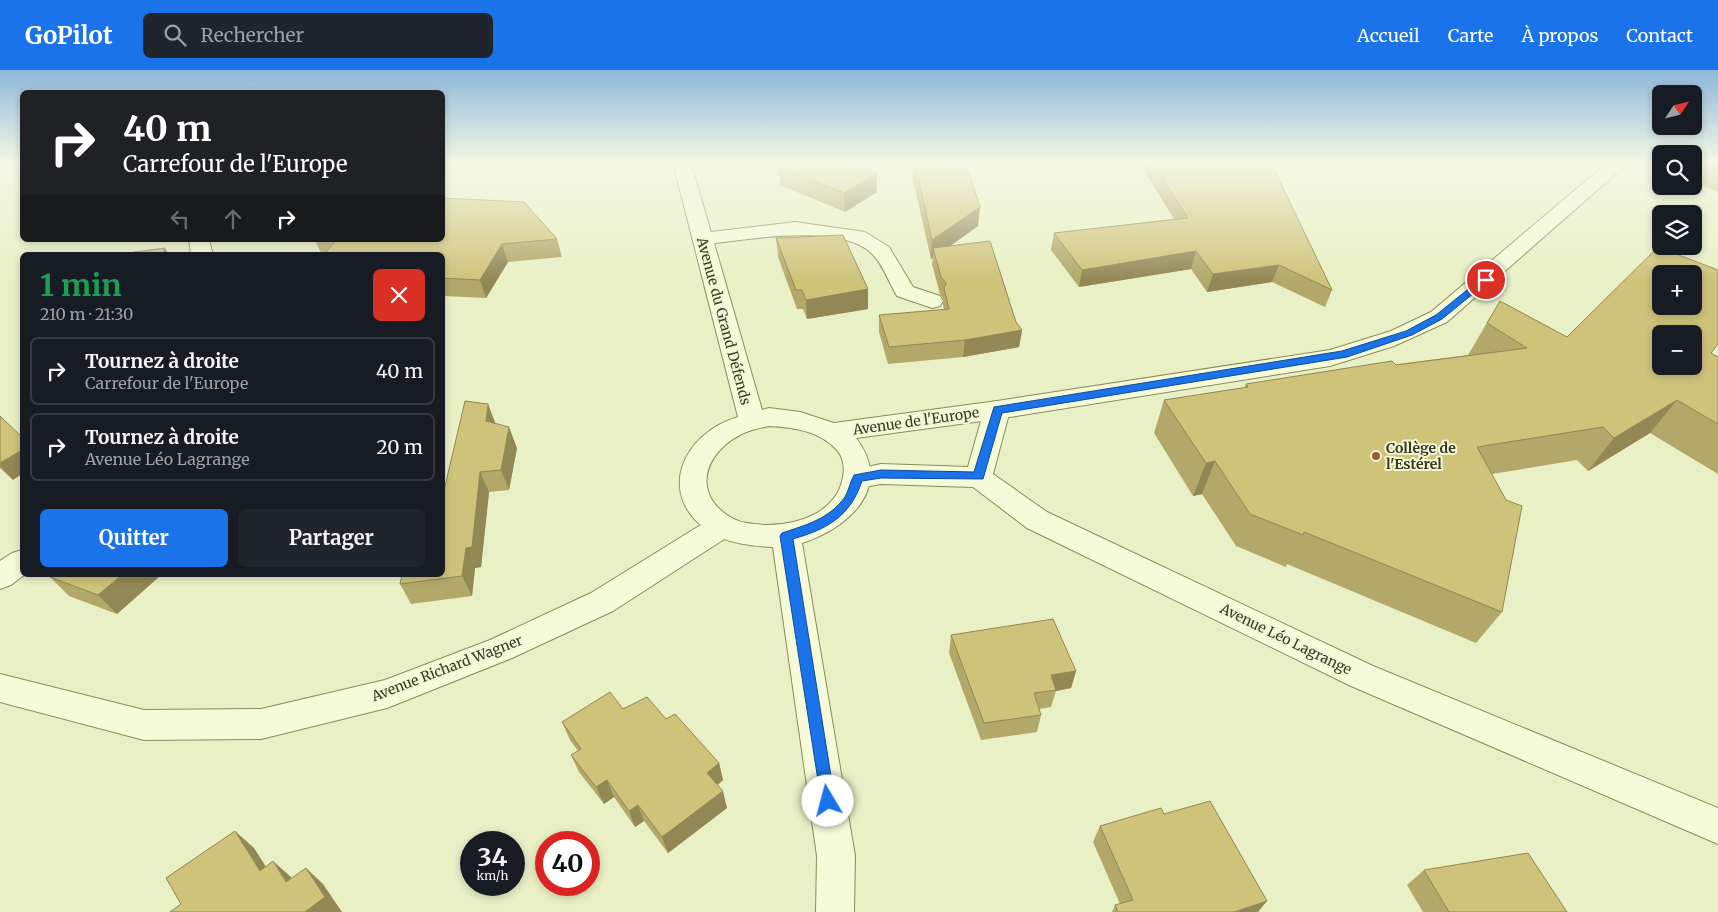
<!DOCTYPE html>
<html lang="fr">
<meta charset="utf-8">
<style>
body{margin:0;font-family:Merriweather,serif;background:#20242c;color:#f1f3f6;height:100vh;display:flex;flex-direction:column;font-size:19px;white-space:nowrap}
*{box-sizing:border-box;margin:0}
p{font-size:16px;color:#9ea1a6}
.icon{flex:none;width:28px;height:28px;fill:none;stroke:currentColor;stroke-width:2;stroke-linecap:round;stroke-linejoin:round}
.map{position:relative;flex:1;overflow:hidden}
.side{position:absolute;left:20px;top:182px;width:425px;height:325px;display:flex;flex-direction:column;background:#171b24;border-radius:8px;box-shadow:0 2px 8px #0003}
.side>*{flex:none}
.banner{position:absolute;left:20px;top:20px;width:425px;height:152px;border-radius:8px;box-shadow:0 2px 8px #0003;background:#202124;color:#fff;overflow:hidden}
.needle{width:32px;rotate:55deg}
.buttons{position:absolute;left:1652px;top:15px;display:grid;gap:10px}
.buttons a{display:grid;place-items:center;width:50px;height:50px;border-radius:8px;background:#171b24;box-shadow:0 2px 8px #0003;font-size:25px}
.speed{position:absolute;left:460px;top:761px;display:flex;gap:10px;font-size:25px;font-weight:700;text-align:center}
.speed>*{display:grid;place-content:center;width:65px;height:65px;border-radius:50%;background:#171b24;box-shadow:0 2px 8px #0003;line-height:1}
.speed small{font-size:12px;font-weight:400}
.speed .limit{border:8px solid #d22;background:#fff;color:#111}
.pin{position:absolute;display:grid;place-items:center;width:42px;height:42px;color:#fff;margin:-21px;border:2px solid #fff;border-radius:50%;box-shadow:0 1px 5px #0007}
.me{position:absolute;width:55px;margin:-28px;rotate:352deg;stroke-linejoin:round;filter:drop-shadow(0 0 4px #0008)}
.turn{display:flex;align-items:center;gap:18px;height:105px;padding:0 20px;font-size:22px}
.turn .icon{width:65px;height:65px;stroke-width:2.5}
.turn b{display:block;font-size:35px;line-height:42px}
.lanes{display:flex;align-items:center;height:48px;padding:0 20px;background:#0003;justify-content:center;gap:25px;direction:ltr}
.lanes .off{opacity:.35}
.round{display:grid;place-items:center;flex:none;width:52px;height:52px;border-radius:8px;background:#20242c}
.head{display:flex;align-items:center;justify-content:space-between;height:85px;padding:0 20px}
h1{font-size:30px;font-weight:700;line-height:38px;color:#1e9e55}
.button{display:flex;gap:10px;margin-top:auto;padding:10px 20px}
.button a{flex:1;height:58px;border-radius:8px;background:#1a73e8;color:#fff;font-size:20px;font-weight:700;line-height:58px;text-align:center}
.button a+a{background:#20242c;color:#f1f3f6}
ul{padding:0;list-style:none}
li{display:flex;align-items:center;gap:15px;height:68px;margin:0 10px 8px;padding:0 10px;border:2px solid #363941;border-radius:8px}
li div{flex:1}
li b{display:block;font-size:19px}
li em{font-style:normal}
header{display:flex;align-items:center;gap:30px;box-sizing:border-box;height:70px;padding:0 25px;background:#1a73e8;color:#fff}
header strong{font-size:24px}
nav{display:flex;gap:28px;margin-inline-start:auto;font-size:18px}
.search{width:350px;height:45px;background:#20242c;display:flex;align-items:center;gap:12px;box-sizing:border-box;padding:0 18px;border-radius:8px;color:#9ea1a6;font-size:19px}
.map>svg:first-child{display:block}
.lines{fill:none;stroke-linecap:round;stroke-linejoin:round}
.minor-casing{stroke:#8b8b5b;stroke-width:2}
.tertiary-casing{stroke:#8b8b5b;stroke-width:2}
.minor{fill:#f5fad9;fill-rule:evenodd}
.tertiary{fill:#f5fad9;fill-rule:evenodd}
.wall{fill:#b2a869}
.shaded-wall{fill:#918855}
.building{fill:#cfc37a;stroke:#918855;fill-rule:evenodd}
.route{fill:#1a73e8;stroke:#114b97}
.poi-dot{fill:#9c5c29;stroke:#f1f7d5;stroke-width:2}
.labels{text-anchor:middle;stroke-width:4;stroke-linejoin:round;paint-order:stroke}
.street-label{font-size:14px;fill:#3b391f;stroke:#f1f7d5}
.poi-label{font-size:14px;font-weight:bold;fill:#3b391f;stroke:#f1f7d5;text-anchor:start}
</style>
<header>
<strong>GoPilot</strong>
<div class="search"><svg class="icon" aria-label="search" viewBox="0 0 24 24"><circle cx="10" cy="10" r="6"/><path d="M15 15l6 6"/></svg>Rechercher</div>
<nav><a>Accueil</a><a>Carte</a><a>À propos</a><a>Contact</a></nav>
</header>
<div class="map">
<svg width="1718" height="842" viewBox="0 0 1718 842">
<rect width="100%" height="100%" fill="#e9f0c5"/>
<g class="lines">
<!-- minor casing -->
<g class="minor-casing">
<g id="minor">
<path d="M 795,152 L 865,162 L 889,177 L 913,217 L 940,226 L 943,231 L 940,236 L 932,238 L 897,226 C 889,213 884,197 874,186 C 845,151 742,170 702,175 L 695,173 L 692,169 L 695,165 L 702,163 Z"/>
<path d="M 189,170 L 209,170 L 213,185 L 191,185 Z"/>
<path d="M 997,331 L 1006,334 L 1010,340 L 993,404 L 1047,442 L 1373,596 L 1718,738 L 1718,774 L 1351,616 L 1027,458 L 973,417 L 881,414 L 858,418 L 848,415 L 844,408 L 848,401 L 881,394 L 968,397 L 984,340 L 988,334 Z"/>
<path d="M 722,445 L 732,448 L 736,456 L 732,464 L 613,541 L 512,588 L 387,638 L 261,669 L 144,670 L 0,632 L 0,604 L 144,640 L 261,639 L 385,610 L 490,570 L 591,523 L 712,448 Z"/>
<path d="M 22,480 L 22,505 L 24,505 L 11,515 L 0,519 L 0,491 L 12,483 Z"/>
</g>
</g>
<!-- tertiary casing -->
<g class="tertiary-casing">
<path id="tertiary" d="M 673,93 L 691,93 L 762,340 L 769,338 L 800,342 L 834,353 L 997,331 L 1330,280 L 1391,261 L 1431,242 L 1607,93 L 1628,93 L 1447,252 L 1394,276 L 1330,296 L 997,349 L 856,368 C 894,417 849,458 802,473 L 855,786 L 854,842 L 816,842 L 817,786 L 773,477 C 753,476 728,474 710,462 C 654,425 683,363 738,347 ZM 769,356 C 793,357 819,361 836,379 C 843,386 845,397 843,407 C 837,442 799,455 767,455 C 755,454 741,454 730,447 C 691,423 705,383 740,365 C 749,360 760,358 769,356 Z"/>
</g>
<!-- minor -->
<use href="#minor" class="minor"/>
<!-- tertiary -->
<use href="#tertiary" class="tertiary"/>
</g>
<!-- wall -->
<g class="wall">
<path d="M 912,93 L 966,93 L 978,156 L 950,176 L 1016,252 L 1022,260 L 1019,277 L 963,287 L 888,294 L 879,262 L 879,245 L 944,240 L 943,235 L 943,228 L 940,224 L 932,194 L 933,188 L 931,189 L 911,101 Z"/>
<path d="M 1139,93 L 1271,93 L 1332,220 L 1325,237 L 1272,212 L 1207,222 L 1191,199 L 1079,217 L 1051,180 L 1054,163 L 1174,149 Z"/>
<path d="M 1694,93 L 1718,93 L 1718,122 L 1694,112 Z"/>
<path d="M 779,97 L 877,122 L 845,142 L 780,115 Z"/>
<path d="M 776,168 L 868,239 L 807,249 L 803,239 L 797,239 L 778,187 Z"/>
<path d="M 557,169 L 562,187 L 508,192 L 486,228 L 444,226 L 442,221 L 442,185 L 321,183 L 315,170 L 310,170 Z"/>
<path d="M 1500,231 L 1567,267 L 1711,283 L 1718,287 L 1718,404 L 1650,363 L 1588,401 L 1577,390 L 1492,404 L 1502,542 L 1476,573 L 1287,494 L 1286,497 L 1236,476 L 1202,424 L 1193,426 L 1154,363 L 1164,330 L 1244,318 L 1246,314 L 1468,285 Z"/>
<path d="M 488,334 L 495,354 L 517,378 L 509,420 L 489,422 L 481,497 L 475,498 L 472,526 L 411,534 L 400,514 L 442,505 Z"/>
<path d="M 0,346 L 13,410 L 0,398 Z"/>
<path d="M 161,505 L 117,544 L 69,526 L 50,507 Z"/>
<path d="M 951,565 L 1076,601 L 1071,618 L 1056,621 L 1051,637 L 1039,639 L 1041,645 L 1037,662 L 981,670 L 949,583 Z"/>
<path d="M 623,639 L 666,649 L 719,693 L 723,710 L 717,715 L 727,738 L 668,783 L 644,751 L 635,757 L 614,727 L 604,734 L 579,702 L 571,685 L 578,681 L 570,670 L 562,652 Z"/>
<path d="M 1164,744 L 1258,842 L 1112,842 L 1115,835 L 1120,834 L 1093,772 L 1100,756 Z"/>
<path d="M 1424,800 L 1567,842 L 1423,842 L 1407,815 Z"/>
</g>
<!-- shaded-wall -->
<g class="shaded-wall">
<path d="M 877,103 L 877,122 L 845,142 L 844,123 Z"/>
<path d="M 980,137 L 978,156 L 936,186 L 933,178 L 933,188 L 931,189 L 932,170 Z"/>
<path d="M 502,174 L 508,192 L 486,228 L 480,210 Z"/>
<path d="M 165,178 L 169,185 L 163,185 Z"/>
<path d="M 1196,181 L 1191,199 L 1079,217 L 1082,200 Z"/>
<path d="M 1279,195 L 1272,212 L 1207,222 L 1213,204 Z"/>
<path d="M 868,219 L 868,239 L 807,249 L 806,230 Z"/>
<path d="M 1022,260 L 1019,277 L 963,287 L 965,270 Z"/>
<path d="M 1677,330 L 1650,363 L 1588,401 L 1614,368 Z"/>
<path d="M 488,334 L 496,355 L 486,351 Z"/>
<path d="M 509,357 L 517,378 L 509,420 L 501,400 Z"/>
<path d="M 22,380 L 22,404 L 13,410 L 0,396 L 0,393 Z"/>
<path d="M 1215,391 L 1202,424 L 1193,426 L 1206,393 Z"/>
<path d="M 480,402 L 489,422 L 481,497 L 475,498 L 472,526 L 462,506 L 466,478 Z"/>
<path d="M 122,505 L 161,505 L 117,544 L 98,525 Z"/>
<path d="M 1076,601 L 1071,618 L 1056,621 L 1056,620 L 1051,605 Z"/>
<path d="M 719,693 L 723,710 L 712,720 L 707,703 Z"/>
<path d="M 607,710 L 614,727 L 604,734 L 596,717 Z"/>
<path d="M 723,721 L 727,738 L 668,783 L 662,767 Z"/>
<path d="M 638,735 L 644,751 L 635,757 L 629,741 Z"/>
<path d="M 235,761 L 254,778 L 279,817 L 260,801 Z"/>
<path d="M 273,791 L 291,807 L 304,828 L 286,812 Z"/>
<path d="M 306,798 L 323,814 L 342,842 L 305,842 Z"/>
<path d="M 1267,831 L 1258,842 L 1234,842 Z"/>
</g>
<!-- building -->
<g class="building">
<path d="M 784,93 L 854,93 L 877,103 L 844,123 L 779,97 Z"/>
<path d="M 915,93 L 966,93 L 980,137 L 932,170 Z"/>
<path d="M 1153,93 L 1271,93 L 1332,220 L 1279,195 L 1213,204 L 1196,181 L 1082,200 L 1054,163 L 1188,148 Z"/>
<path d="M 442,128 L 524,132 L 557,169 L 502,174 L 480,210 L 442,208 L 442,185 L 324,185 L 336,170 L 442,170 Z"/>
<path d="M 843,165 L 868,219 L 806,230 L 802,220 L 796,220 L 776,168 Z"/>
<path d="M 990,171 L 1016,252 L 1022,260 L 965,270 L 889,277 L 879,245 L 949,239 L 944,218 L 946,213 L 941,207 L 933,178 Z"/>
<path d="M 1658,177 L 1718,200 L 1718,274 L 1711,283 L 1718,287 L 1718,354 L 1677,330 L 1614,368 L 1603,357 L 1477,377 L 1506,430 L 1522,436 L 1502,542 L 1304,462 L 1303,465 L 1250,444 L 1215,391 L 1206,393 L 1164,330 L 1248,317 L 1246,314 L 1392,291 L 1396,295 L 1527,278 L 1487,253 L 1500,231 L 1567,267 ZM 1661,204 L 1694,204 L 1694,236 L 1661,236 ZM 1661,264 L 1694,264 L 1694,296 L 1661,296 Z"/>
<path d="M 165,178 L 163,185 L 113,185 Z"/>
<path d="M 465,331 L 488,334 L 486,351 L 509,357 L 501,400 L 480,402 L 472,477 L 466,478 L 462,506 L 400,514 L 402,505 L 442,505 L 442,429 Z"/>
<path d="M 0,346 L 22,367 L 22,380 L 0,393 Z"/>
<path d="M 52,505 L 122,505 L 98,525 L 50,507 Z"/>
<path d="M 1053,549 L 1076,601 L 1051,605 L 1056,620 L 1034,623 L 1041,645 L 984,653 L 951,565 Z"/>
<path d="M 610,622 L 623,639 L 647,627 L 666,649 L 675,644 L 719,693 L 707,703 L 723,721 L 662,767 L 638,735 L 629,741 L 607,710 L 596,717 L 571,685 L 581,679 L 562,652 Z"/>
<path d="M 1210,731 L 1267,831 L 1234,842 L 1118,842 L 1115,835 L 1133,830 L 1100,756 L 1161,738 L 1164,744 Z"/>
<path d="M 235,761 L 260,801 L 273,791 L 286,812 L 306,798 L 325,827 L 305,842 L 170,842 L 181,834 L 166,808 Z"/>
<path d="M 1528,783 L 1567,842 L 1449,842 L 1424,800 Z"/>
</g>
<!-- sky -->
<linearGradient id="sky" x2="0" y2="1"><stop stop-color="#8eb8d9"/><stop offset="0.44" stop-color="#f5f8e5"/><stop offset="1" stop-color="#f5f8e5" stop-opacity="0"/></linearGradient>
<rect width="1718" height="211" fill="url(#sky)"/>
<!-- route -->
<path class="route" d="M 1482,208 L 1490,210 L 1442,249 L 1412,265 L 1347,287 L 1002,343 L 983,409 L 881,408 L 862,411 C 850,447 827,459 793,469 L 835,731 L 833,736 L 828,738 L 822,736 L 780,466 L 782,463 C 806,455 829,449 845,427 C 849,420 850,412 854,405 L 881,400 L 974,402 L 994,337 L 1342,281 L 1406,261 L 1436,245 Z"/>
<!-- markers -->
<circle class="poi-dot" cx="1376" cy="386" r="5"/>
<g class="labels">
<!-- street labels -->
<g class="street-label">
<text transform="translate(724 251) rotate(75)" y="5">Avenue du Grand Défends</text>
<text transform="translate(916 351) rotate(-8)" y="5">Avenue de l'Europe</text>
<text transform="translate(1286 569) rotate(26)" y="5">Avenue Léo Lagrange</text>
<text transform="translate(447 598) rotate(-21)" y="5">Avenue Richard Wagner</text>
</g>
<!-- poi labels -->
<g class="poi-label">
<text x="1386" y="383">Collège de<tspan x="1386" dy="16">l'Estérel</tspan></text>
</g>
</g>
</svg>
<div class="buttons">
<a><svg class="needle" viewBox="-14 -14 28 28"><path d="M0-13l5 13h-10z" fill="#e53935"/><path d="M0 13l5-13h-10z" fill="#9ea1a6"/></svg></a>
<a><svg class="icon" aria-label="search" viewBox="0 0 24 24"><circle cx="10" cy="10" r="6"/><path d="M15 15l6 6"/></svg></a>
<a><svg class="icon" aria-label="layers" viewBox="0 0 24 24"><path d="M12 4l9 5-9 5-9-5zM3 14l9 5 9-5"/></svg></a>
<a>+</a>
<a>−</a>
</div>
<div class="speed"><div>34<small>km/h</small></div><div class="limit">40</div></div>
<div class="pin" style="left:1486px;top:210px;background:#d93025"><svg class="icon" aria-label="arrive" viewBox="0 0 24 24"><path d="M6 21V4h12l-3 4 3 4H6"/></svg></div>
<svg class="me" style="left:828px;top:731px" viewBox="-20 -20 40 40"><circle r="19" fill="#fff"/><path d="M0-13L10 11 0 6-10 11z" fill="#1a73e8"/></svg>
<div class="banner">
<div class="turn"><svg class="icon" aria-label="right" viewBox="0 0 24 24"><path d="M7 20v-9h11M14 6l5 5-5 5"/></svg><div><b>40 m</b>Carrefour de l'Europe</div></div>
<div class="lanes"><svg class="icon off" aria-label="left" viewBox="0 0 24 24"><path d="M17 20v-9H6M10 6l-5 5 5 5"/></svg><svg class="icon off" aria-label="ahead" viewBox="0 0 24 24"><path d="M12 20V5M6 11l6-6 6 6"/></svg><svg class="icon" aria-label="right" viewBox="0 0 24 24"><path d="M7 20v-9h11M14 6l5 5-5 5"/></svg></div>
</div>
<section class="side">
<div class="head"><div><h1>1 min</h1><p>210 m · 21:30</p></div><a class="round" style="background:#d93025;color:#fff"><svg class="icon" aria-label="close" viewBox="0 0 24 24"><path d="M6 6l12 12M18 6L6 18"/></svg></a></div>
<ul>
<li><svg class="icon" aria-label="right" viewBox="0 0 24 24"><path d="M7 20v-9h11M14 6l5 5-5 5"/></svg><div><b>Tournez à droite</b><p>Carrefour de l'Europe</p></div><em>40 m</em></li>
<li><svg class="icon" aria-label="right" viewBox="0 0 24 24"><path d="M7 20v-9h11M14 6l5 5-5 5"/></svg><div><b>Tournez à droite</b><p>Avenue Léo Lagrange</p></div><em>20 m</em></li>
</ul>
<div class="button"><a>Quitter</a><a>Partager</a></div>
</section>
</div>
